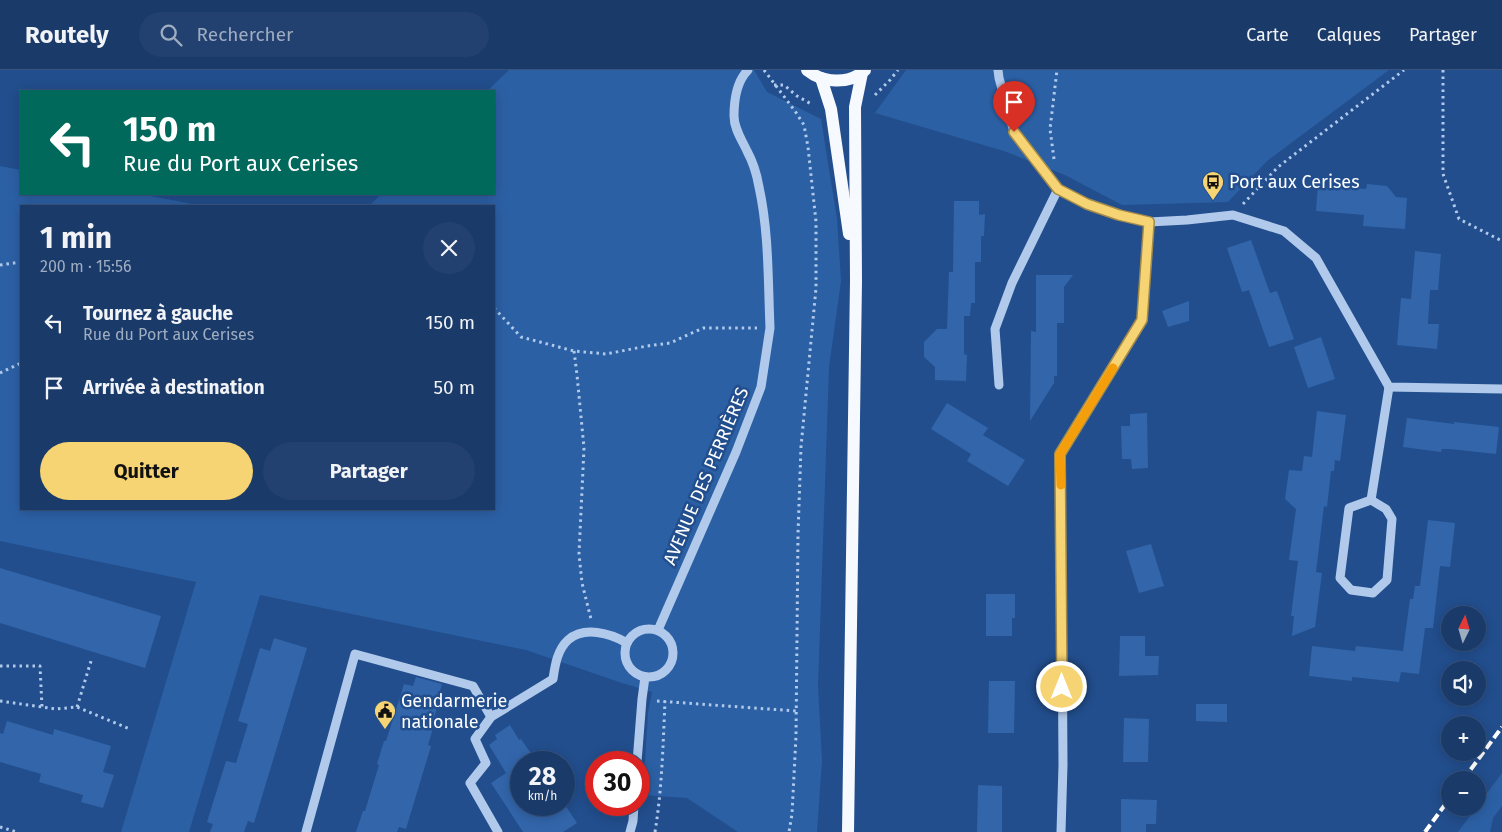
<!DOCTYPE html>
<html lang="fr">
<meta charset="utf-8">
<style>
body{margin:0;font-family:"Fira Sans",sans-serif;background:#234170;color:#f1f3f6;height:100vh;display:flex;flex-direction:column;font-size:19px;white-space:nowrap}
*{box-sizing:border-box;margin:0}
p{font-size:16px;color:#9fadc1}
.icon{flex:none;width:28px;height:28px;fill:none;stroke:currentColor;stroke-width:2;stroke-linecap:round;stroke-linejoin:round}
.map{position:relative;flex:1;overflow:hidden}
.side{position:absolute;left:20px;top:135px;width:475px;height:305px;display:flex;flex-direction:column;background:#1a3a6a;border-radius:0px;box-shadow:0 2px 12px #0003,0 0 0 1px #38547e}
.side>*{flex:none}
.hud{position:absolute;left:20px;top:20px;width:475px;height:105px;border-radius:0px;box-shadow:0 2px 12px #0003,0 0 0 1px #38547e;background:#00695c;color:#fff;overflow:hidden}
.needle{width:32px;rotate:5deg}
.fabs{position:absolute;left:1441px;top:536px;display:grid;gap:10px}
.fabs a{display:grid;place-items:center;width:45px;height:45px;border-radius:50%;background:#1a3a6a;box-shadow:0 2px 12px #0003,0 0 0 1px #38547e;font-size:25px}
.speed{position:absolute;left:510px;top:681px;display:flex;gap:10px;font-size:25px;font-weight:700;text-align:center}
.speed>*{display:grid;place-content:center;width:65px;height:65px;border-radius:50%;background:#1a3a6a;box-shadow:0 2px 12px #0003,0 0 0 1px #38547e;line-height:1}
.speed small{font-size:12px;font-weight:400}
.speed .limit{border:8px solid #d22;background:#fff;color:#111}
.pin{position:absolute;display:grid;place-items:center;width:42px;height:42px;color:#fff;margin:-51px -21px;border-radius:50% 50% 50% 0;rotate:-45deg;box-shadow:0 0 5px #0007}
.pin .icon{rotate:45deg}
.me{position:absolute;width:55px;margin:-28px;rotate:0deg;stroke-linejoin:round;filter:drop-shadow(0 0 4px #0008)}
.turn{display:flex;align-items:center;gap:18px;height:105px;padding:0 20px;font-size:22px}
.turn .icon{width:65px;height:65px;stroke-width:2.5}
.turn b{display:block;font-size:35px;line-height:42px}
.round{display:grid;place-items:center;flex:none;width:52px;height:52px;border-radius:26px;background:#234170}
.headline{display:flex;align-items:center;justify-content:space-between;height:85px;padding:0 20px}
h1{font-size:30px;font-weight:700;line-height:38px}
.button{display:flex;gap:10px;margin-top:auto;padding:10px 20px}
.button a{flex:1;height:58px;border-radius:30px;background:#f7d473;color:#111;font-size:20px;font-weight:700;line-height:58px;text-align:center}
.button a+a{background:#234170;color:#f1f3f6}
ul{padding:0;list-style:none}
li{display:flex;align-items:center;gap:15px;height:65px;padding:0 20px}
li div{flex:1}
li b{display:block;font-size:19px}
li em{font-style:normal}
header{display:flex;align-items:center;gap:30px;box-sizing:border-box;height:70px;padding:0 25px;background:#1a3a6a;border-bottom:1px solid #38547e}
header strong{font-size:24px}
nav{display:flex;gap:28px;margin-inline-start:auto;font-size:18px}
.search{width:350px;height:45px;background:#234170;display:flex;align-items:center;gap:12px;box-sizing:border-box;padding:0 18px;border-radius:28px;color:#9fadc1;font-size:19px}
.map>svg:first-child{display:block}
.green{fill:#2c60a5}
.building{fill:#3265aa}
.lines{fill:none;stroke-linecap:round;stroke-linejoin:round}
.path{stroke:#b1caeb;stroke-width:3;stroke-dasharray:2.5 4;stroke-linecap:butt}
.minor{stroke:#b1caeb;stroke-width:9}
.major{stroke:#f6f9fe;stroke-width:12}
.rail{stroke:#fff;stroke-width:4;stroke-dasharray:9 4;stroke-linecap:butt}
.route-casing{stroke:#a18a4b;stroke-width:12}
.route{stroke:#f7d473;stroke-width:9}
.slow{stroke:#f59e0b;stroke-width:9}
.labels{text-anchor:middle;stroke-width:5;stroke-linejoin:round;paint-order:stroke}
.poi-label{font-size:18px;fill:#fff;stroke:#224e8d;text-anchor:start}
.street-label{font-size:18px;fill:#fff;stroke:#224e8d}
</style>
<header>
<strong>Routely</strong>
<div class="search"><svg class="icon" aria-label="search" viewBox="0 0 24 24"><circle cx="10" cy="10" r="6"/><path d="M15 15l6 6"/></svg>Rechercher</div>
<nav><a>Carte</a><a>Calques</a><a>Partager</a></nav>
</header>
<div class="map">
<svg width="1502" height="762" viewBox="0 0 1502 762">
<rect width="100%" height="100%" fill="#224e8d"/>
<!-- green -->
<g class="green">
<path d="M 509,0 L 754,0 L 767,22 L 821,49 L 837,149 L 841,211 L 829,297 L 818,616 L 822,691 L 817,762 L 738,762 L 687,728 L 643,725 L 648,643 L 652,622 L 619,612 L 526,580 L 260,525 L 189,762 L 121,762 L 196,512 L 0,471 L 0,96 L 21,100 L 21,124 L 140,124 L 203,136 L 21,136 L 21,439 L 494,439 L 494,136 L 369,136 L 381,124 L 494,124 L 494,21 L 487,21 Z"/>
<path d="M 906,0 L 1389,0 L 1267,91 L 1228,132 L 1122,135 L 1065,105 L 1004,81 L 875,43 Z"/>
<path d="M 1502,703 L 1502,736 L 1493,748 L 1490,762 L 1458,762 Z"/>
</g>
<!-- building -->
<g class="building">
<path d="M 1367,114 L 1387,116 L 1396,127 L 1407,128 L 1405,159 L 1363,156 L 1364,145 L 1316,141 L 1318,115 L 1366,119 Z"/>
<path d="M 954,131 L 979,131 L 979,145 L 985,144 L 984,166 L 981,166 L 981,192 L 975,192 L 975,233 L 971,233 L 970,246 L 964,246 L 964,284 L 967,285 L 966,311 L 935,310 L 935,297 L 924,287 L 924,272 L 937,259 L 947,259 L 949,202 L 953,202 Z"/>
<path d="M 1251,170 L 1270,223 L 1277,221 L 1294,269 L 1269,277 L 1249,220 L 1242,222 L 1227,178 Z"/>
<path d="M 1415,181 L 1441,184 L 1438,220 L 1430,220 L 1428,254 L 1439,254 L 1437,279 L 1397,275 L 1401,228 L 1411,229 Z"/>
<path d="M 1036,205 L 1073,205 L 1064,217 L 1064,253 L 1057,253 L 1057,306 L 1054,306 L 1054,313 L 1030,351 L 1031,261 L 1036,262 Z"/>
<path d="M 1189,231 L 1189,251 L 1168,257 L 1162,241 Z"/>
<path d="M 1321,267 L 1335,309 L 1308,318 L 1294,277 Z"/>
<path d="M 947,333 L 988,358 L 983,365 L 1025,390 L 1008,416 L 967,391 L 971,384 L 931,359 Z"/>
<path d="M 1317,341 L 1346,345 L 1340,391 L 1335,390 L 1334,401 L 1331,401 L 1327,437 L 1324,436 L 1316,502 L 1322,503 L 1315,557 L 1292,566 L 1294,546 L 1291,546 L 1298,491 L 1289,490 L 1296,439 L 1285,429 L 1289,400 L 1302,401 L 1304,386 L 1312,387 Z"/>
<path d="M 1147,343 L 1148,398 L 1132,399 L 1131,389 L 1122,389 L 1121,356 L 1130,356 L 1130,344 Z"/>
<path d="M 1407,348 L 1454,354 L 1454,352 L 1499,357 L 1496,384 L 1450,379 L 1442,379 L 1441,382 L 1403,377 Z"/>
<path d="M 1428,450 L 1455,453 L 1450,497 L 1440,496 L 1433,558 L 1425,558 L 1419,604 L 1401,602 L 1399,612 L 1352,607 L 1352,611 L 1309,606 L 1312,576 L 1355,581 L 1356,576 L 1403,581 L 1410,529 L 1413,529 L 1415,516 L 1420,516 Z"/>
<path d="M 1151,474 L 1164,516 L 1139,523 L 1126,481 Z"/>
<path d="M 0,498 L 161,546 L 145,598 L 0,553 Z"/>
<path d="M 986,524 L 1015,524 L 1015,548 L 1012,548 L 1012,566 L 986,566 Z"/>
<path d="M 1120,566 L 1145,566 L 1145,586 L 1159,586 L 1158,605 L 1119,606 Z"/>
<path d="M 274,568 L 307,578 L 254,753 L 248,751 L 244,762 L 210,762 L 213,754 L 207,752 L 226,691 L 236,693 L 248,654 L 238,651 L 260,578 L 270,581 Z"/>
<path d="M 416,607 L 442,614 L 439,625 L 441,625 L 432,654 L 434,655 L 428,675 L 431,676 L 406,759 L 399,757 L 397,762 L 356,762 L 363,741 L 365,741 L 379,695 L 377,694 L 384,671 L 386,671 L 404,614 L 413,616 Z"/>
<path d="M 989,611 L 1015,611 L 1014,663 L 988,663 Z"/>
<path d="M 1196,634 L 1227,634 L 1227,652 L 1196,651 Z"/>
<path d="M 1124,648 L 1149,649 L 1148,692 L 1123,692 Z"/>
<path d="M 7,651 L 53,665 L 54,659 L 111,676 L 103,702 L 114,705 L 103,738 L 81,732 L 83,725 L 39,712 L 41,704 L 0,692 L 0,663 L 3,664 Z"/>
<path d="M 510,655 L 519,670 L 521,669 L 537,692 L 521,692 L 521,735 L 565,735 L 577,753 L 563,762 L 523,762 L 491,713 L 506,703 L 489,675 L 497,669 L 495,665 Z"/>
<path d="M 978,715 L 1002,716 L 1002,762 L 977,762 Z"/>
<path d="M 1121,729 L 1157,730 L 1156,754 L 1146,754 L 1146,762 L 1121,762 Z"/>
</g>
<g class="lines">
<!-- path -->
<g class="path">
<path d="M 764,0 L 795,41 L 804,55 L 808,77 L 816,152 L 816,218 L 801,377 L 798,464 L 796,666 L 792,744 L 789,762"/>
<path d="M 1443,0 L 1443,104 L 1459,149 L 1502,171"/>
<path d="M 774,15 L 784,15 L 797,26 L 813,35"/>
<path d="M 875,25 L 890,10 L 898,0"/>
<path d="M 1054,89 L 1050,59 L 1057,0"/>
<path d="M 1243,134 L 1278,97 L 1404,0"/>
<path d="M 0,195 L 21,192"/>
<path d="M 494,238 L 521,267 L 574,281 L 606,284 L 647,276 L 670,273 L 703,258 L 757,258"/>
<path d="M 574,281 L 577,305 L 584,378 L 579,484 L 582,513 L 591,549"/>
<path d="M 0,303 L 21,293"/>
<path d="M 0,596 L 40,596 L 42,637"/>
<path d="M 0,631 L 56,639 L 77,637 L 130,659"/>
<path d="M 657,631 L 796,641"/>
<path d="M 77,637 L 91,591"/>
<path d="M 0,757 L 17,762"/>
<path d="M 655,762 C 662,719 663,675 665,631"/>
</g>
<!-- minor -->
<g class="minor">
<path d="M 998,0 L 999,8 L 1014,62 L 1058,119 L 1087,134 L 1119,145 L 1149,152 L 1187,150 L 1233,145 L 1284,161 L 1316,188 L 1389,317 L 1502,319"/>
<path d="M 999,315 L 995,259 L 1012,213 L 1058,119"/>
<path d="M 1371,430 L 1386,439 L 1392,449 L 1387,510 L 1373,523 L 1351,520 L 1340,508 L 1349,438 L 1371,430 L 1389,317"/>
<circle cx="649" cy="583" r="24"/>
<path d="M 658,560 L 736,382 L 761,317 L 770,258 C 768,212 769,162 759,117 C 757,105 753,92 747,81 C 742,70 734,59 734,46 C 734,30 737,11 748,0"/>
<path d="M 637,692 L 642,629 L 645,607"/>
<path d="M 306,762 L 355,584 L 473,616 L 491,647"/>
<path d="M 498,762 L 470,713 L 486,693 L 475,669 L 491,647 L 553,609 C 555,596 557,580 568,570 C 584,556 610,563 627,573"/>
<path d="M 630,762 L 633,751 L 634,735"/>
<path d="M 1061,762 L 1063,695 L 1061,384 L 1142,250 L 1149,152"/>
</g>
<!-- major -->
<g class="major">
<path d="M 807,0 C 823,13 849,15 865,0"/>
<path d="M 821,8 L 831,39 L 849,164"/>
<path d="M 848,762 L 856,211 L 855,37 L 862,3"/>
</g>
<!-- rail -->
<g class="rail">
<path d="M 1463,710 L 1502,657"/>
<path d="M 1425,762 L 1450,728"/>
</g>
</g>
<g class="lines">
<!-- route casing -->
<g class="route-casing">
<path id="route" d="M 1014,62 L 1058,119 L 1087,134 L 1119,145 L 1149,152 L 1142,250 L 1060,384 L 1062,617"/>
</g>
<!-- route -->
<use href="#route" class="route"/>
<!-- slow -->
<path class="slow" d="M 1061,415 L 1060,384 L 1113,298"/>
</g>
<!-- icons -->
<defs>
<g id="bus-pin" transform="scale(1.125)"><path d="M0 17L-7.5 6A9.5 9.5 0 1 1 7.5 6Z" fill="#f7d473" stroke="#224e8d"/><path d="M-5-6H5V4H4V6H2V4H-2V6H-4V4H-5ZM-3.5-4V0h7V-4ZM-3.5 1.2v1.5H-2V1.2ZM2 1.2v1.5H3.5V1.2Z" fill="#111"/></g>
<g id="civic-pin" transform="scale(1.125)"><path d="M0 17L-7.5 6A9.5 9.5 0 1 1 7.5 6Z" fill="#f7d473" stroke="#224e8d"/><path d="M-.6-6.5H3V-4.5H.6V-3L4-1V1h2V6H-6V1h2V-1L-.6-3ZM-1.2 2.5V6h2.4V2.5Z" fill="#111"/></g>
</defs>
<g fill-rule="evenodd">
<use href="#bus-pin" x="1213" y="112"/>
<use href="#civic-pin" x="385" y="641"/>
</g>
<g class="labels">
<!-- poi labels -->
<g class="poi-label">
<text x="1229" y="118">Port aux Cerises</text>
<text x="401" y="637">Gendarmerie<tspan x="401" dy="21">nationale</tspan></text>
</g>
<!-- street labels -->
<g class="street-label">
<text transform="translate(706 406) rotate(-67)" y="6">AVENUE DES PERRIÈRES</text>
</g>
</g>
</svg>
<div class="fabs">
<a><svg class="needle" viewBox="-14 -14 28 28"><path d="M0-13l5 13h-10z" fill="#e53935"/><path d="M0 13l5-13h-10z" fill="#9fadc1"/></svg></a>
<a><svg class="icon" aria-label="sound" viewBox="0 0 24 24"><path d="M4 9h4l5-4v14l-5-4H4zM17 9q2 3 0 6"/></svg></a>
<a>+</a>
<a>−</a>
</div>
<div class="speed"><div>28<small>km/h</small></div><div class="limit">30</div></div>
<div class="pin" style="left:1014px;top:62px;background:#d93025"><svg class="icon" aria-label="arrive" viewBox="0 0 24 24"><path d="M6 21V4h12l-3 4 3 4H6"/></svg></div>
<svg class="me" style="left:1062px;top:617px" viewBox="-20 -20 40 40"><circle r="17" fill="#f7d473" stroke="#fff" stroke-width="3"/><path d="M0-11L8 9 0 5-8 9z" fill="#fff"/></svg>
<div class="hud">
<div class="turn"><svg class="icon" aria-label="left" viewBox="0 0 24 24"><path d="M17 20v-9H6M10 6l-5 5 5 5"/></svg><div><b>150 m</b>Rue du Port aux Cerises</div></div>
</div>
<section class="side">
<div class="headline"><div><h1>1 min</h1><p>200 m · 15:56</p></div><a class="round"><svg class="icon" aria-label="close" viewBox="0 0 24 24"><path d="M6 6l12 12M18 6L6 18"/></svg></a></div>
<ul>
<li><svg class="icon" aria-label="left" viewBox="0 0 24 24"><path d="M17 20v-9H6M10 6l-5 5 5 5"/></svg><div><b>Tournez à gauche</b><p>Rue du Port aux Cerises</p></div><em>150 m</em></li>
<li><svg class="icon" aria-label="arrive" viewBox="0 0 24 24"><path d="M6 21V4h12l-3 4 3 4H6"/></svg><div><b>Arrivée à destination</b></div><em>50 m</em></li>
</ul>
<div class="button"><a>Quitter</a><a>Partager</a></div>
</section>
</div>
